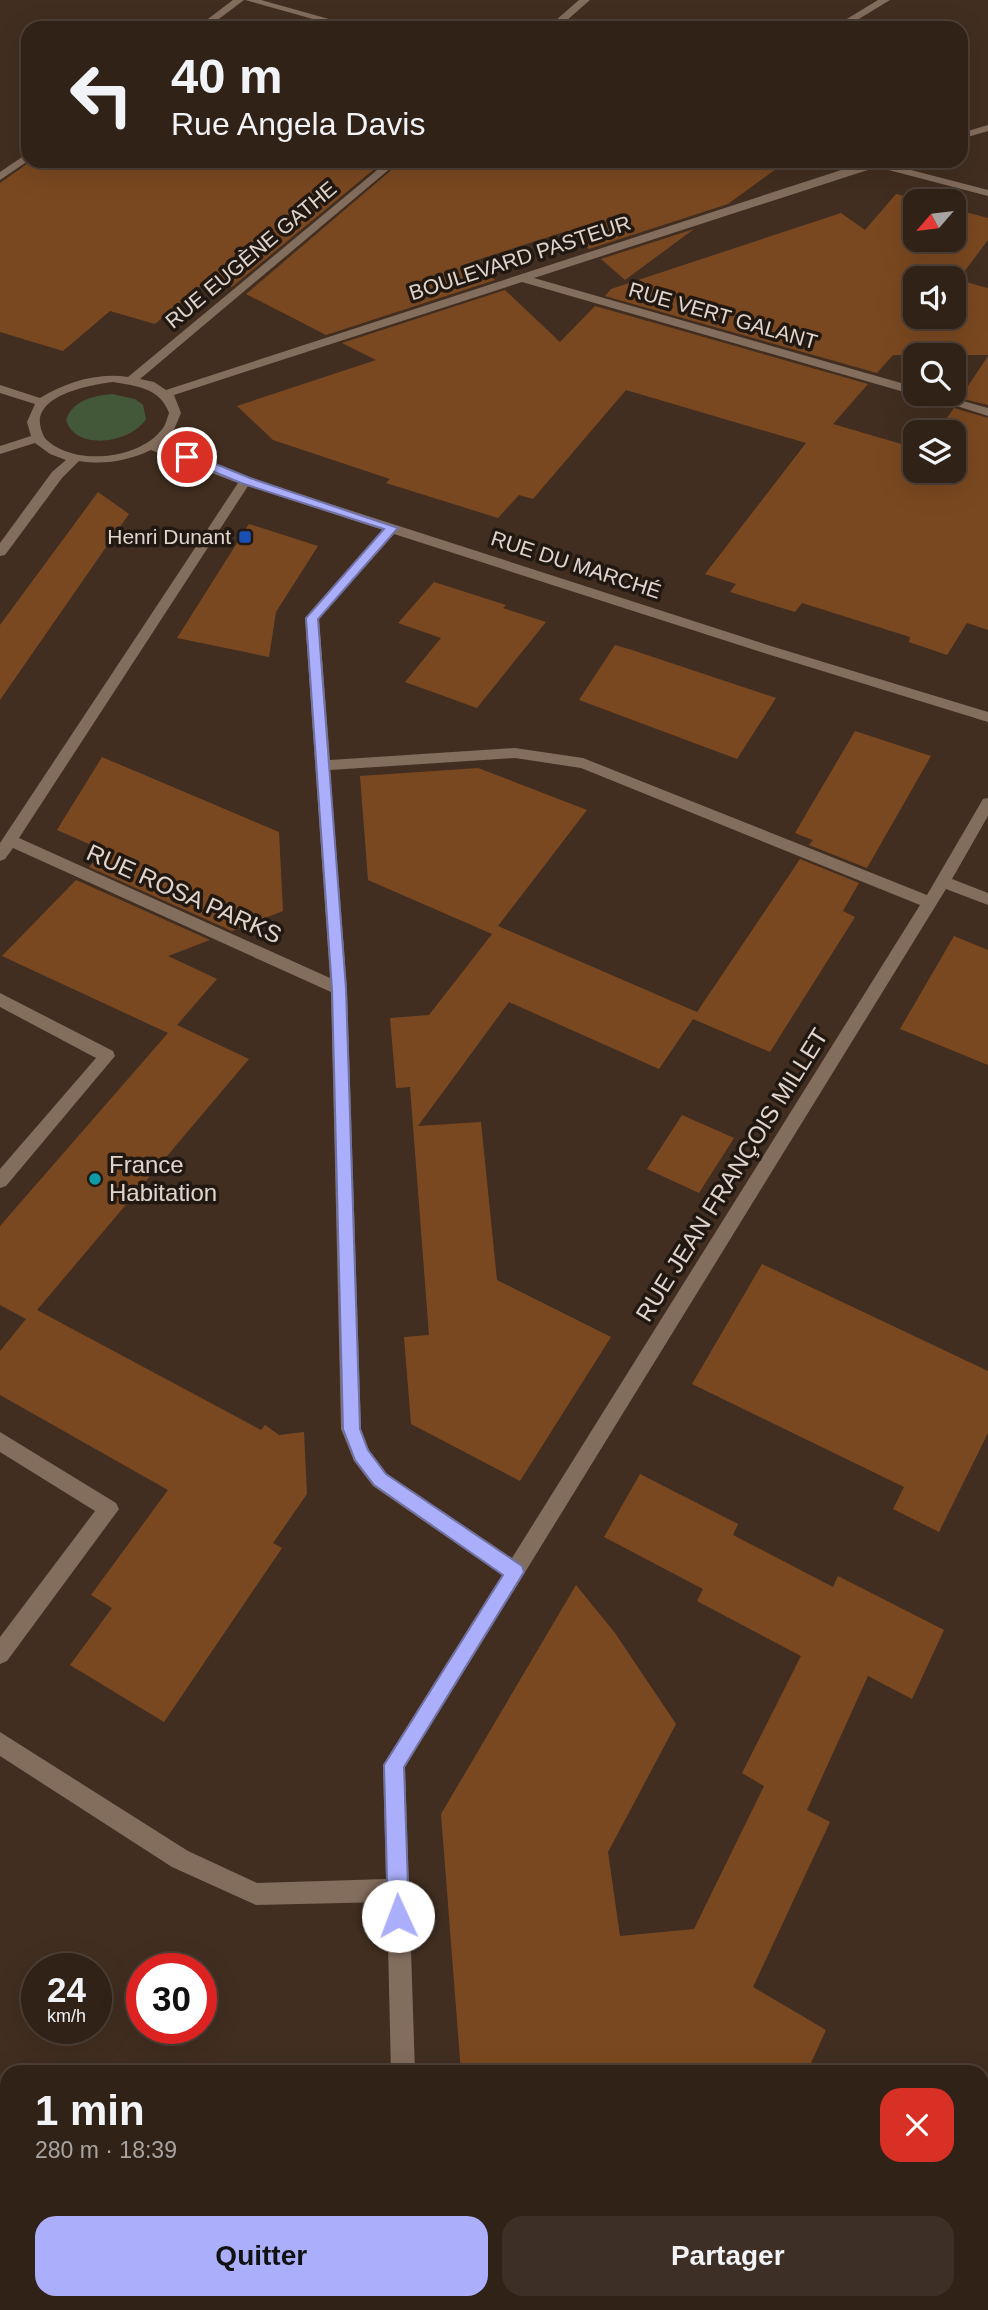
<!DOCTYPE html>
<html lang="fr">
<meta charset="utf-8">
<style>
body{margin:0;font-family:Arial,sans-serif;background:#3d2f25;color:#f1f3f6;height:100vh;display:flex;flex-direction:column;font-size:26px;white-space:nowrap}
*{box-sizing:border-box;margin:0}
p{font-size:23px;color:#a8a4a2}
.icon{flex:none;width:38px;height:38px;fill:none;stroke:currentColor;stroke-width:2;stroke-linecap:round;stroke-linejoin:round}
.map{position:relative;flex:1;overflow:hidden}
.drawer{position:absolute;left:0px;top:2065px;width:989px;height:245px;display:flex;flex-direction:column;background:#312218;border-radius:21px 21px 0 0;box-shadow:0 7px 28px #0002,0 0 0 2px #4c3f37}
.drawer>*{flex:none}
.hud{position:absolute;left:21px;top:21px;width:947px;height:147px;border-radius:21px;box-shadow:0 7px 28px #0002,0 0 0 2px #4c3f37;background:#312218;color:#f1f3f6;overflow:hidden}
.needle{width:46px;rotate:242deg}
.controls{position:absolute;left:903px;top:189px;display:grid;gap:14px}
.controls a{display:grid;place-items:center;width:63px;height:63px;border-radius:14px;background:#312218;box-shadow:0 7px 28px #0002,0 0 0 2px #4c3f37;font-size:35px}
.speed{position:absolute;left:21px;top:1953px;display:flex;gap:14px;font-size:35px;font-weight:700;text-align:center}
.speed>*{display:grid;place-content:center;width:91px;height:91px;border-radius:50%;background:#312218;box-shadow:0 7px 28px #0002,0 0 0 2px #4c3f37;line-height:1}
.speed small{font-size:18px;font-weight:400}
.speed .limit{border:10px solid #d22;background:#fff;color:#111}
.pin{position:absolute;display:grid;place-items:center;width:60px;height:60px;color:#fff;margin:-30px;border:4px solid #fff;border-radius:50%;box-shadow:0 2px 7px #0007}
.me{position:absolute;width:77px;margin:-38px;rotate:358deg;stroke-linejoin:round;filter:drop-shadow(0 0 5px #0008)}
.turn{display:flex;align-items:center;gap:24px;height:147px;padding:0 35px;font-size:32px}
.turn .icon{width:91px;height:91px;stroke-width:2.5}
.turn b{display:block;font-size:49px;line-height:60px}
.round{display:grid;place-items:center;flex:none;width:74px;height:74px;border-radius:21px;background:#3d2f25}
.headline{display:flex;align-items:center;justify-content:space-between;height:119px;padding:0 35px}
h1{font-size:42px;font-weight:800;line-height:52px}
.cta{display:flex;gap:14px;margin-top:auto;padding:14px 35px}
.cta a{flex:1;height:80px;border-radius:21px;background:#abaffb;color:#111;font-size:28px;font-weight:800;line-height:80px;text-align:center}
.cta a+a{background:#3d2f25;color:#f1f3f6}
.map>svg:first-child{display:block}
.green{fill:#435839}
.building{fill:#7a4820;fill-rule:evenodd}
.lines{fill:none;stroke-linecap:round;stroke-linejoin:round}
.minor{fill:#836d5d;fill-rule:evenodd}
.route{fill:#abaffb;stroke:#6f72a3;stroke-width:2}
.transit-dot{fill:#1a4fb4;stroke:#211812;stroke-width:2.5}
.culture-dot{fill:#0f9aa8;stroke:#211812;stroke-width:2.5}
.labels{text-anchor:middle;stroke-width:7;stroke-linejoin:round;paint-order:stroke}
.far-street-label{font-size:21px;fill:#e0d4cb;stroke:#211812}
.far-poi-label{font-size:21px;fill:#e0d4cb;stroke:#211812;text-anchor:end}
.street-label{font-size:24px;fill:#e0d4cb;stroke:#211812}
.poi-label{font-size:24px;fill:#e0d4cb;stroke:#211812;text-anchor:start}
</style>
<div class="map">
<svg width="988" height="2310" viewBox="0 0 988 2310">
<rect width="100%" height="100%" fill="#412e20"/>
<!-- green -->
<path class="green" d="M 112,394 L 135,399 L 143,405 L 146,419 C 131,443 76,452 66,420 C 73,400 93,396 112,394 Z"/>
<!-- building -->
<g class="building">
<path d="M 31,161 L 384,161 L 232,287 L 212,276 L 155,324 L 110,311 L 63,351 L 0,332 L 0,183 Z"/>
<path d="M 402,161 L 787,161 L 728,204 L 589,249 L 567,231 L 474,261 L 495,280 L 326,335 L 246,294 Z"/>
<path d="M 896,194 L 924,201 L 915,201 L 915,240 L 954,240 L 954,209 L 988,218 L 988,240 L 958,280 L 988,288 L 988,355 L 893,355 L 877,373 L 605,296 L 611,289 L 841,213 L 865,230 ZM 915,278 L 954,278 L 954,317 L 915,317 Z"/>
<path d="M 694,229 L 625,280 L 601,259 Z"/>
<path d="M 505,290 L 560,342 L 595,306 L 868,384 L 833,424 L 915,448 L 915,471 L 954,471 L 954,432 L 937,432 L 954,408 L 988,418 L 988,630 L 967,623 L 947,655 L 909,642 L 910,637 L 802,603 L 795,612 L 730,592 L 736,584 L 705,574 L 806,443 L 626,390 L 533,499 L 519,495 L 498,518 L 386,483 L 390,479 L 273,440 L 237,406 L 376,360 L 342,343 Z"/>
<path d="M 988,356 L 988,405 L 960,398 Z"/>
<path d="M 98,492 L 129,514 L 0,700 L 0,625 Z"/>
<path d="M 249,524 L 318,546 L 276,612 L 269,657 L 177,638 Z"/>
<path d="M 434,582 L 506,605 L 503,608 L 546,622 L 477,708 L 405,682 L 441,638 L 398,623 Z"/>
<path d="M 615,645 L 632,650 L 776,698 L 737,759 L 579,700 Z"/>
<path d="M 855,731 L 931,756 L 867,868 L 809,845 L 813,840 L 795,833 Z"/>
<path d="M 102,757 L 279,832 L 283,911 L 232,931 L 89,867 L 105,851 L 57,830 Z"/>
<path d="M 478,768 L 587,810 L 498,926 L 697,1012 L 800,859 L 859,883 L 843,911 L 855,917 L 770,1052 L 693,1019 L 659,1069 L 509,1002 L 418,1126 L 481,1122 L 497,1280 L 611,1337 L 520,1481 L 411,1424 L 404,1337 L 429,1335 L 410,1087 L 396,1088 L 390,1018 L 429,1015 L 492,934 L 368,880 L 360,776 Z"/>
<path d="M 76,880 L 210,940 L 168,956 L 217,979 L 177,1025 L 249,1059 L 37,1310 L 261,1430 L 265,1425 L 279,1435 L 304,1432 L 307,1494 L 273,1543 L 282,1548 L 164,1722 L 70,1665 L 112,1608 L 91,1595 L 168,1490 L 0,1395 L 0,1351 L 26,1319 L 0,1305 L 0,1226 L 168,1033 L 2,956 Z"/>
<path d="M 954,936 L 988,950 L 988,1065 L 900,1029 Z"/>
<path d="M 682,1115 L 734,1138 L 699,1193 L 647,1169 Z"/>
<path d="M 762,1264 L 988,1371 L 988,1433 L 939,1532 L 893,1509 L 904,1487 L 692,1384 Z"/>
<path d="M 640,1474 L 738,1524 L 733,1535 L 833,1587 L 838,1576 L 944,1630 L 912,1699 L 868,1676 L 807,1810 L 830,1822 L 753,1987 L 826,2030 L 807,2072 L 461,2072 L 441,1814 L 576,1585 L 615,1633 L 676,1724 L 608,1852 L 620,1936 L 694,1929 L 764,1786 L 742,1773 L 801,1656 L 697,1601 L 703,1589 L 604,1537 Z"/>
</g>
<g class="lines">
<!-- minor -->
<g class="minor">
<path d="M 233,0 L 244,0 L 207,28 L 196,28 Z"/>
<path d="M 245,0 L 261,0 L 361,28 L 345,28 Z"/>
<path d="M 579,0 L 590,0 L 558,28 L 547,28 Z"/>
<path d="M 878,0 L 890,0 L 844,28 L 832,28 Z"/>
<path d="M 988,125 L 988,131 L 961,139 L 961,133 Z"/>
<path d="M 28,153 L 28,161 L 0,180 L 0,172 Z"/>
<path d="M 388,161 L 399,161 L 140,379 L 154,382 L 166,390 L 869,161 L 890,161 L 888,164 L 988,190 L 988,196 L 877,167 L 534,278 L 915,387 L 915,394 L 919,394 L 911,394 L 522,282 L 174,395 L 181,413 L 173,432 L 160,444 L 250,478 L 774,647 L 988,712 L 988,722 L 764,653 L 394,534 L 319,619 L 330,760 L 515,748 L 583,758 L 927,895 L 983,799 L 988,798 L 988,816 L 952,879 L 988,893 L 988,905 L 946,889 L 405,1767 L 415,2072 L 391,2072 L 387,1902 L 256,1905 L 172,1867 L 0,1756 L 0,1732 L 188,1851 L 257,1883 L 386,1879 L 383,1765 L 502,1575 L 373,1486 L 354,1461 L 341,1429 L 331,992 L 13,848 L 5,859 L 0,861 L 0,843 L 238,483 L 151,450 C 127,461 105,465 79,461 L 62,478 L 5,555 L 0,556 L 0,543 L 52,472 L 66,460 L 50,454 L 35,443 L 0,454 L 0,446 L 31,436 L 27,422 L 35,404 L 0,393 L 0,385 L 40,398 C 66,382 98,372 128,377 ZM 113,382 C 137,386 160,388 169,413 C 167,418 166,424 163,428 C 141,459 78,466 49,442 C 44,438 43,435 41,429 C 31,395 90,385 113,382 ZM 248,486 L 383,530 L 305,618 L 330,978 L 19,838 ZM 515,758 L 581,768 L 920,905 L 512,1558 L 387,1474 L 369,1450 L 361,1429 L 347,989 L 330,770 Z"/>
<path d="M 919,394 L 938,394 L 988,408 L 988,416 Z"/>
<path d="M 0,993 L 113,1051 L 115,1056 L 6,1186 L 0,1188 L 0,1169 L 96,1058 L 0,1007 Z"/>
<path d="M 0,1432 L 116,1503 L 119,1509 L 7,1661 L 0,1664 L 0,1637 L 95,1511 L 0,1452 Z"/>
<path d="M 0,2295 L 7,2298 L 7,2303 L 13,2303 L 16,2310 L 0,2310 Z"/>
<rect x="397" y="2303" width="26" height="7"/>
</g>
</g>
<!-- route -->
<path class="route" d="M 183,454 L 191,454 L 250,478 L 398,528 L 318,619 L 346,989 L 360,1429 L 368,1450 L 386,1474 L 522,1566 L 524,1572 L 404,1767 L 409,1916 L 406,1923 L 398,1926 L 391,1923 L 388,1916 L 384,1765 L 503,1575 L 374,1485 L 355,1460 L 343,1429 L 332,989 L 306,618 L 384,529 L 241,483 L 183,459 Z"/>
<!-- markers -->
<rect class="transit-dot" x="238" y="530" width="14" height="14" rx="3.5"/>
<circle class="culture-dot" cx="95" cy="1179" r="7"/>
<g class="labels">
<!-- far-street labels -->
<g class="far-street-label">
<text transform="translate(251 255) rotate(-40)" y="7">RUE EUGÈNE GATHE</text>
<text transform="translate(520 258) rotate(-18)" y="7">BOULEVARD PASTEUR</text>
<text transform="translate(723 316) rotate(16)" y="7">RUE VERT GALANT</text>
<text transform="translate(576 565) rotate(18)" y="7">RUE DU MARCHÉ</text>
</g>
<!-- far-poi labels -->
<g class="far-poi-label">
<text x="231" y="544">Henri Dunant</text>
</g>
<!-- street labels -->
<g class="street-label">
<text transform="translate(184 894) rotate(24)" y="8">RUE ROSA PARKS</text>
<text transform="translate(732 1175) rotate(-58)" y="8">RUE JEAN FRANÇOIS MILLET</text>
</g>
<!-- poi labels -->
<g class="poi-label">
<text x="109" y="1173">France<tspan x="109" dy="28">Habitation</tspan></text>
</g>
</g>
</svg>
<div class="controls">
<a><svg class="needle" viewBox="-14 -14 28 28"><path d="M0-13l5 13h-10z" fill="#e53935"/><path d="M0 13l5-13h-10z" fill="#a8a4a2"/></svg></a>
<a><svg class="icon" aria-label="sound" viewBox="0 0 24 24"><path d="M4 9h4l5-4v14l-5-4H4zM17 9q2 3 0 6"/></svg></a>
<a><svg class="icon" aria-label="search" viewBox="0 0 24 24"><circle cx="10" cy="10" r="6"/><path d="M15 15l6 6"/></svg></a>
<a><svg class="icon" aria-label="layers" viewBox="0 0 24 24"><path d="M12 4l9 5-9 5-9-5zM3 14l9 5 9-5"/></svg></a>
</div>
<div class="speed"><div>24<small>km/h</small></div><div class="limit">30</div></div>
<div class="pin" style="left:187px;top:457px;background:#d93025"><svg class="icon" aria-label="arrive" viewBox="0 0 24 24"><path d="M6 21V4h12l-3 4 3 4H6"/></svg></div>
<svg class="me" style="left:398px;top:1916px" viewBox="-20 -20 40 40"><circle r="19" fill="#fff"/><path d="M0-13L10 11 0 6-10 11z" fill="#abaffb"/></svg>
<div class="hud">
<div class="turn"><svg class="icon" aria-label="left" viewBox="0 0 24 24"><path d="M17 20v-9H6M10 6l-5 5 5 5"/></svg><div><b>40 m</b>Rue Angela Davis</div></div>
</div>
<section class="drawer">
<div class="headline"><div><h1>1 min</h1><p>280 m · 18:39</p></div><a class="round" style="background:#d93025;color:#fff"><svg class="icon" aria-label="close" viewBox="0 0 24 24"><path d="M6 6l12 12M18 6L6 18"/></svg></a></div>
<div class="cta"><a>Quitter</a><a>Partager</a></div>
</section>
</div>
